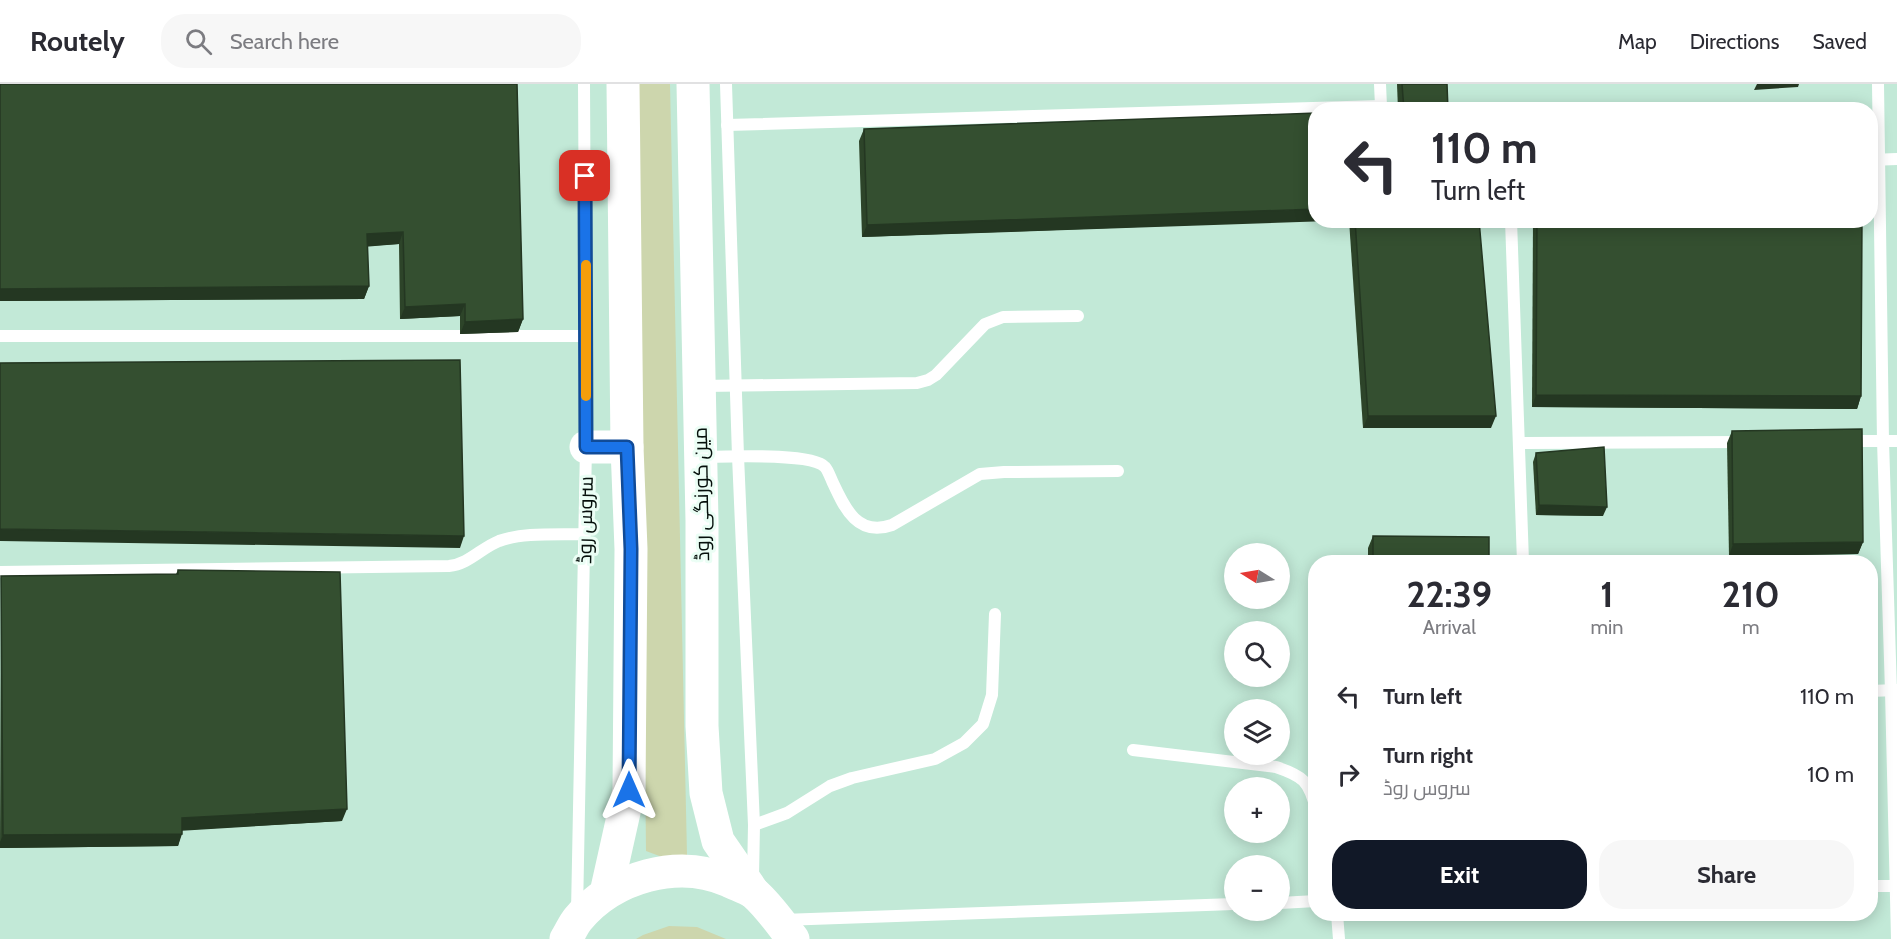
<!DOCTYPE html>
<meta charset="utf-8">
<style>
body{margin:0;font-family:Cabin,Cairo,sans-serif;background:#f7f7f7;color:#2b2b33;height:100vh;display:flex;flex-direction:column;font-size:22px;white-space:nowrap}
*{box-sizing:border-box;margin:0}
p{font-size:20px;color:#7c7c81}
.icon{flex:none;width:33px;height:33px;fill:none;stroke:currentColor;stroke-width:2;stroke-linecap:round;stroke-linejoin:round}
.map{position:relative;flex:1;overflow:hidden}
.details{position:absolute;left:1308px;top:471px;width:570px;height:366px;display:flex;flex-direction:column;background:#fff;border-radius:24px;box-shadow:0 3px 15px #0003}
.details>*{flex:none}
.hud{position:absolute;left:1308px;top:18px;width:570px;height:126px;border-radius:24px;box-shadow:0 3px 15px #0003;background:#fff;color:#2b2b33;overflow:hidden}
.needle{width:39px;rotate:281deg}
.fabs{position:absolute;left:1224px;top:459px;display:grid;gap:12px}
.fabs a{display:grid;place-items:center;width:66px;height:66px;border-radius:50%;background:#fff;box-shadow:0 3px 15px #0003;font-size:30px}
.pin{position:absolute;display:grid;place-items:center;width:51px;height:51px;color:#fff;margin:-26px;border-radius:12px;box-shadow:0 3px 9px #0006}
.me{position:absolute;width:66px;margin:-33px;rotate:0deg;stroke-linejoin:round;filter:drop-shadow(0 0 4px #0008)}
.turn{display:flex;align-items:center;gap:21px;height:126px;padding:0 24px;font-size:27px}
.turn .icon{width:78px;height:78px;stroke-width:2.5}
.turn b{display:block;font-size:42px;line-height:51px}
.eta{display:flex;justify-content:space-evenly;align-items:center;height:102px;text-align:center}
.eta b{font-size:36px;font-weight:800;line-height:42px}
.action{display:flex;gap:12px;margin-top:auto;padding:12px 24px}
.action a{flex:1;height:69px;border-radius:24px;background:#111827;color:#fff;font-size:24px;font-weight:800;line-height:69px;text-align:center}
.action a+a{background:#f7f7f7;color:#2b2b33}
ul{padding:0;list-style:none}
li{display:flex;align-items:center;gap:18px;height:78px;padding:0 24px}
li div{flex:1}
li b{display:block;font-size:22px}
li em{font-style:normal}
header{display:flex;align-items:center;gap:36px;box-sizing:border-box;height:84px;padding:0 30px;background:#fff;border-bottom:2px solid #e1e1e2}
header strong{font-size:28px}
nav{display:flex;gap:33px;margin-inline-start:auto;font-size:21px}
.search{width:420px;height:54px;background:#f7f7f7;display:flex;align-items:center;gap:15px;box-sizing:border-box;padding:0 21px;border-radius:24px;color:#7c7c81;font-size:22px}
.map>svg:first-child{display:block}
.built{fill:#c2e9d7;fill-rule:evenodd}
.green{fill:#cdd6ad}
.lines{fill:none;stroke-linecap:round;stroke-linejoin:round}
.lane{stroke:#fff;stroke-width:12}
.primary{stroke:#fff;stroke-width:33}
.wall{fill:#2d4429}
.shaded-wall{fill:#243722}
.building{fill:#344f30;stroke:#243722;stroke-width:1.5}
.route-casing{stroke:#114b97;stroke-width:15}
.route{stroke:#1a73e8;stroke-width:10}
.slow{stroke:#f59e0b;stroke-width:10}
.labels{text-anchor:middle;stroke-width:6;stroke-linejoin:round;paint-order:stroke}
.street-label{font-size:20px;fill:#050f0b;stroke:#ebfef5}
</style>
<header>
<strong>Routely</strong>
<div class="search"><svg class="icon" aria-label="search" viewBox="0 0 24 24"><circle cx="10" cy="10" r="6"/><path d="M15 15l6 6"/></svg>Search here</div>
<nav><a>Map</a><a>Directions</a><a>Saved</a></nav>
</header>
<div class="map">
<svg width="1897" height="855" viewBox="0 0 1897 855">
<rect width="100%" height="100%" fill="#d5f4e5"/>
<!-- built -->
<path class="built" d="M 0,0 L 1897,0 L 1897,855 L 0,855 ZM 1316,26 L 1870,26 L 1870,136 L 1316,136 ZM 1234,470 L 1280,470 L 1280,514 L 1234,514 ZM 1316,478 L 1870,478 L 1870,830 L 1316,830 ZM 1234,548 L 1280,548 L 1280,592 L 1234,592 ZM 1234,626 L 1280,626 L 1280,670 L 1234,670 ZM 1234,704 L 1280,704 L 1280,748 L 1234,748 ZM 1234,782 L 1280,782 L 1280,826 L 1234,826 Z"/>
<!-- green -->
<g class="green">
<path d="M 638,0 L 670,0 L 687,771 L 662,773 L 646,767 Z"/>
<path d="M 669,842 L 697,843 L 726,855 L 636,855 L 643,851 Z"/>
</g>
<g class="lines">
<!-- lane -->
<g class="lane">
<path d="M 726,0 L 738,372 L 754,741 L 753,793"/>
<path d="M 1380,0 L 1381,22"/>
<path d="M 1878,0 L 1883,357 L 1891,607 L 1897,855"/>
<path d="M 727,41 L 1381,22 L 1381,26"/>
<path d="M 1870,76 L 1897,75"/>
<path d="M 1511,136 L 1523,478"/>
<path d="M 0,252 L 586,252"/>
<path d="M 701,302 L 917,299 L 928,296 L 936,291 L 985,240 L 1003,233 L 1078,232"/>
<path d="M 1847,357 L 1897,357"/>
<path d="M 1519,359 L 1742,358"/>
<path d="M 702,373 C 724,373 811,368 825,383 C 828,386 831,395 833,399 C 845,425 858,453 892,441 L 980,390 L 1004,388 L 1118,387"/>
<path d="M 0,488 L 449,482 C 469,480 481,464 499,457 C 524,448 559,451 585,450"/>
<path d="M 1870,607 L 1897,606"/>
<path d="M 1133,666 L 1276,683 C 1303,692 1309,697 1316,725"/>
<path d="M 754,741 L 787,729 L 830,702 L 852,694 L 935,675 L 964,659 L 983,640 L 992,611 L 995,530"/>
<path d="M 1870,802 L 1897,802"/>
<path d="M 1280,819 L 1316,817"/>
<path d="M 577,828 L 586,363 L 584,0"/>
<path d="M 1337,830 L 1339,855"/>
<path d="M 782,836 L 1234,820"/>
</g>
<!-- primary -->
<g class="primary">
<path d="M 693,0 L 702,437 L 702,642 L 706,709 L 718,757 L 753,808"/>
<path d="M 586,363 L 627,363"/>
<path d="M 606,809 L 629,706 L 631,465 L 627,363 L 623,0"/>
<path d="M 566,855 C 570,849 573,841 578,835 C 613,793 678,774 729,797 C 737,801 747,804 754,809 C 769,822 781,840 793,855"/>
</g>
</g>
<!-- wall -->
<g class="wall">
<path d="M 0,0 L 517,0 L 523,235 L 518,248 L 460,250 L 460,232 L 400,235 L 399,160 L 367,162 L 369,202 L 364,215 L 0,217 Z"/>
<path d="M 1397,0 L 1447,0 L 1448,26 L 1398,26 Z"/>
<path d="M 864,45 L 1316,136 L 1329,136 L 862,153 L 859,57 Z"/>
<path d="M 1349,136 L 1479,136 L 1491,344 L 1363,344 Z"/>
<path d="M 1533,136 L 1862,136 L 1861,312 L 1857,325 L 1532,323 Z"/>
<path d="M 1732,347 L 1863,458 L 1858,470 L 1729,472 L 1727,359 Z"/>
<path d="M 1536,369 L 1603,432 L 1536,431 L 1533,378 Z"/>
<path d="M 1373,452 L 1489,478 L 1368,478 L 1368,464 Z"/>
<path d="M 178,486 L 342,737 L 182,746 L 178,762 L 0,764 L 1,492 L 176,490 Z"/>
</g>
<!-- shaded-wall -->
<g class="shaded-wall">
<path d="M 1757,0 L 1799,0 L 1798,3 L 1754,6 Z"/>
<path d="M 1316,125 L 1316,136 L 1329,137 L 862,153 L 867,141 Z"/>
<path d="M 403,148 L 399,160 L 363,163 L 367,150 Z"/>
<path d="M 369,202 L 364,215 L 0,217 L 0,205 Z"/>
<path d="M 465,220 L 460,232 L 400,235 L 405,223 Z"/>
<path d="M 523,235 L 518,248 L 460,250 L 465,238 Z"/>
<path d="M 1536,311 L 1861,312 L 1857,325 L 1532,323 Z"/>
<path d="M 1368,332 L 1496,332 L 1491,344 L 1363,344 Z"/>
<path d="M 1539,421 L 1607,423 L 1603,432 L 1536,431 Z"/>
<path d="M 0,445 L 464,452 L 460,464 L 0,457 Z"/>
<path d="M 1863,458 L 1858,470 L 1729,472 L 1733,460 Z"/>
<path d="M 347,725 L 342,737 L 178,747 L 182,734 Z"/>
<path d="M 182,750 L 178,762 L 0,764 L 0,758 L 3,751 Z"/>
</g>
<!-- building -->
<g class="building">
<path d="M 0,0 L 517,0 L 523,235 L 465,238 L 465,220 L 405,223 L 403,148 L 367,150 L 369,202 L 0,205 Z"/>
<path d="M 1402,0 L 1447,0 L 1448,26 L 1404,26 Z"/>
<path d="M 1316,29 L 1316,125 L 867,141 L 864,45 Z"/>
<path d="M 1355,136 L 1479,136 L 1496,332 L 1368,332 Z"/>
<path d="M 1537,136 L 1862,136 L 1861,312 L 1536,311 Z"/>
<path d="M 460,276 L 464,452 L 0,445 L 0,279 Z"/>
<path d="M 1862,345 L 1863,458 L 1733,460 L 1732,347 Z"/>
<path d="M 1604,363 L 1607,423 L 1539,421 L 1536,369 Z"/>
<path d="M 1373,452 L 1489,453 L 1489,478 L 1373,478 Z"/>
<path d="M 178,486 L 340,488 L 347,725 L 182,734 L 182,750 L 3,751 L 1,492 L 178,490 Z"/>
</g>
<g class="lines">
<!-- route casing -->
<g class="route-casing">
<path id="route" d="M 585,92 L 586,363 L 627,363 L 631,465 L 629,706"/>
</g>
<!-- route -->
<use href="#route" class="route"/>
<!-- slow -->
<path class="slow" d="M 586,181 L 586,312"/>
</g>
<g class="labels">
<!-- street labels -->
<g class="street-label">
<text transform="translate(701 410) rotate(-91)" y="7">مین کورنگی روڈ</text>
<text transform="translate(585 436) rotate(-89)" y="7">سروس روڈ</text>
</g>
</g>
</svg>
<div class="fabs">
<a><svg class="needle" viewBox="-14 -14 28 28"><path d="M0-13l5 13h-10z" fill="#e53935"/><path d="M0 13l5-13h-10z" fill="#7c7c81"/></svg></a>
<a><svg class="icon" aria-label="search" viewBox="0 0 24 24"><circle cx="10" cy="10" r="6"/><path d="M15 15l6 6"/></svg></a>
<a><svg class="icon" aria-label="layers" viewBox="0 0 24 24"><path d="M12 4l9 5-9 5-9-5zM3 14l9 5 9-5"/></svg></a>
<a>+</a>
<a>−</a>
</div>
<div class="pin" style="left:585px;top:92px;background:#d93025"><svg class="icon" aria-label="arrive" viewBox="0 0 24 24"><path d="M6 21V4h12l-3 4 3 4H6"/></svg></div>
<svg class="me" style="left:629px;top:706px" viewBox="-20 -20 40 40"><path d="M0-17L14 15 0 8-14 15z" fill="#1a73e8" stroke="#fff" stroke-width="4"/></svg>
<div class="hud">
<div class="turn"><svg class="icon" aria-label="left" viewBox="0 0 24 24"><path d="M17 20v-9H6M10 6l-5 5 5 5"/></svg><div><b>110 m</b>Turn left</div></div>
</div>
<section class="details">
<div class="eta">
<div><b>22:39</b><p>Arrival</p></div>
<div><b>1</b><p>min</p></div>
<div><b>210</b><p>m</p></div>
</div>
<ul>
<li><svg class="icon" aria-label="left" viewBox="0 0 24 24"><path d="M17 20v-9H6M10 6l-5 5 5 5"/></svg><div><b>Turn left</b></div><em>110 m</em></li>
<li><svg class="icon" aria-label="right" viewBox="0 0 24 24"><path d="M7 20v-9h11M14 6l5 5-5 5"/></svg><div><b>Turn right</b><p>سروس روڈ</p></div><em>10 m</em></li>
</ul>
<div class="action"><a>Exit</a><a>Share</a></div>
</section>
</div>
